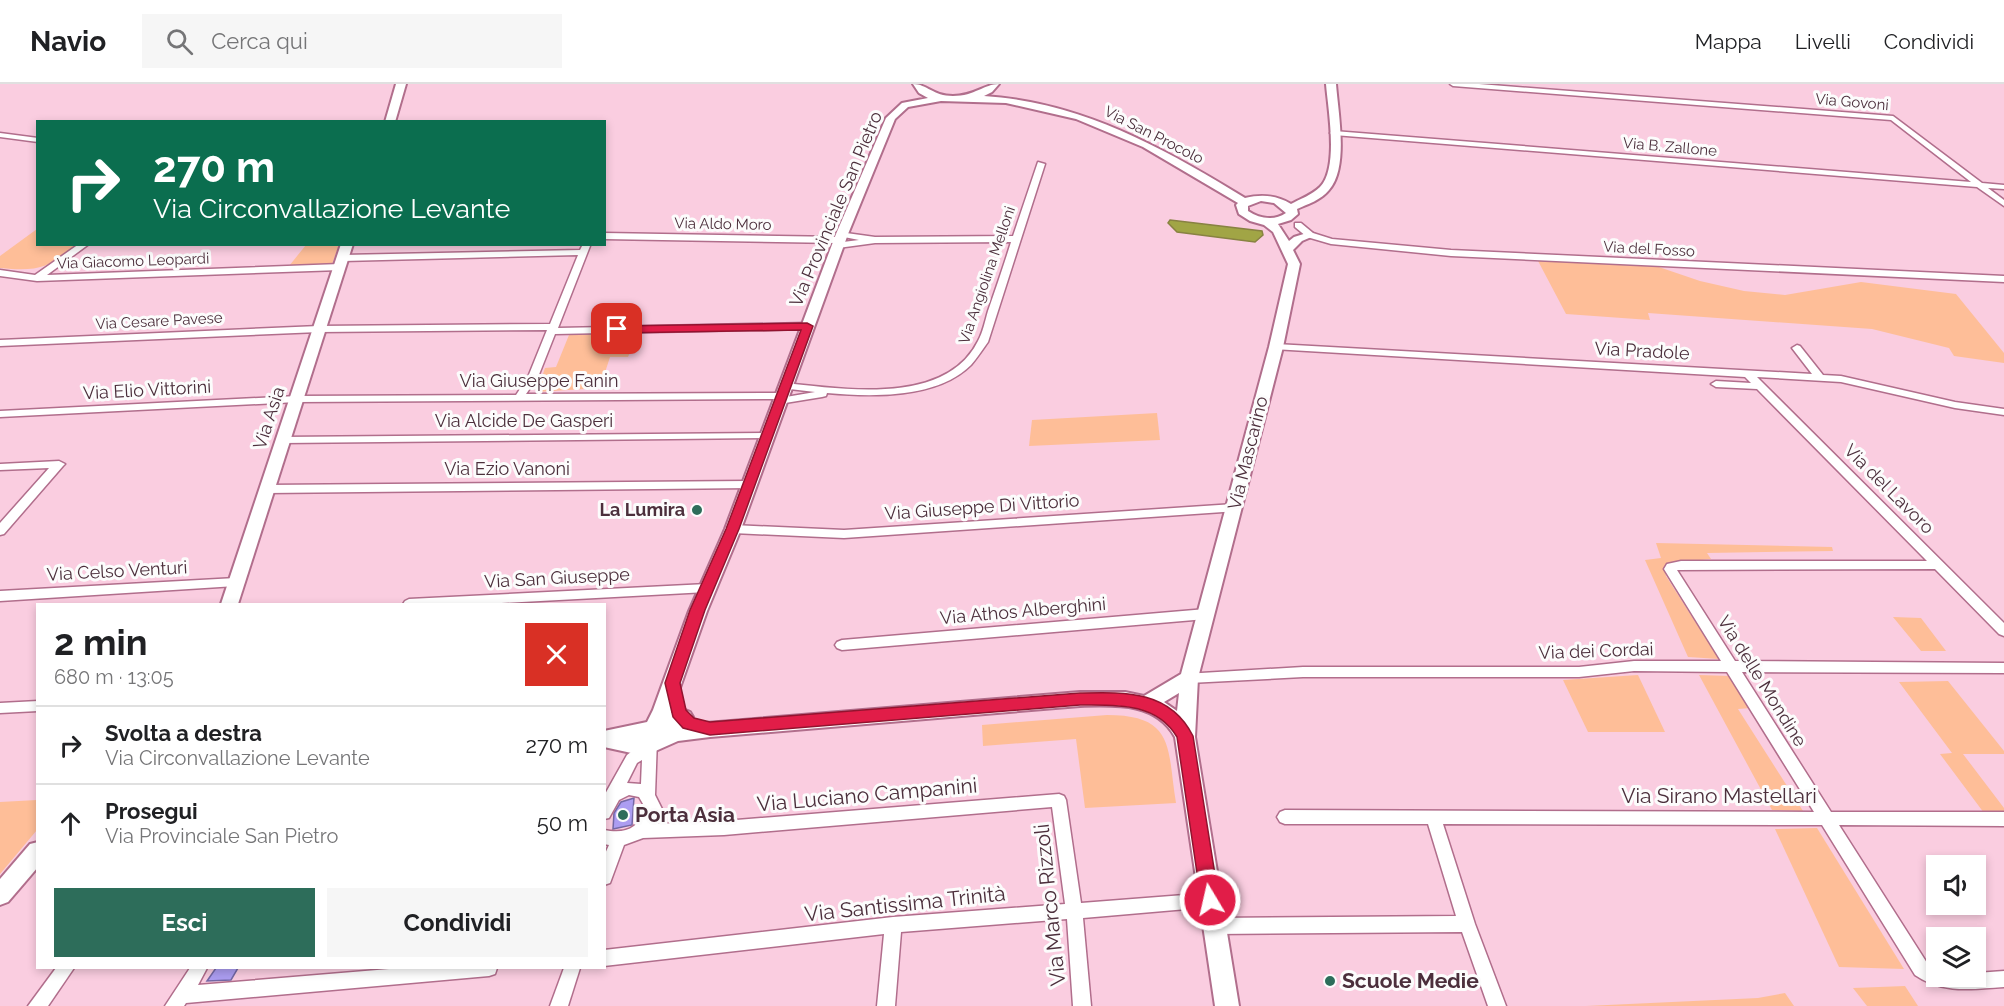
<!DOCTYPE html>
<html lang="it">
<meta charset="utf-8">
<style>
body{margin:0;font-family:Raleway,sans-serif;background:#f6f6f6;color:#202124;height:100vh;display:flex;flex-direction:column;font-size:22px;white-space:nowrap}
*{box-sizing:border-box;margin:0}
p{font-size:20px;color:#757577}
.icon{flex:none;width:33px;height:33px;fill:none;stroke:currentColor;stroke-width:2;stroke-linecap:round;stroke-linejoin:round}
.map{position:relative;flex:1;overflow:hidden}
.details{position:absolute;left:36px;top:519px;width:570px;height:366px;display:flex;flex-direction:column;background:#fff;border-radius:0px;box-shadow:0 3px 9px #0003}
.details>*{flex:none}
.top-card{position:absolute;left:36px;top:36px;width:570px;height:126px;border-radius:0px;box-shadow:0 3px 9px #0003;background:#0b6e4f;color:#fff;overflow:hidden}
.buttons{position:absolute;left:1926px;top:771px;display:grid;gap:12px}
.buttons a{display:grid;place-items:center;width:60px;height:60px;border-radius:0px;background:#fff;box-shadow:0 3px 9px #0003;font-size:30px}
.pin{position:absolute;display:grid;place-items:center;width:51px;height:51px;color:#fff;margin:-26px;border-radius:12px;box-shadow:0 3px 9px #0006}
.me{position:absolute;width:66px;margin:-33px;rotate:351deg;stroke-linejoin:round;filter:drop-shadow(0 0 4px #0008)}
.turn{display:flex;align-items:center;gap:21px;height:126px;padding:0 18px;font-size:27px}
.turn .icon{width:78px;height:78px;stroke-width:2.5}
.turn b{display:block;font-size:42px;line-height:51px}
.round{display:grid;place-items:center;flex:none;width:63px;height:63px;border-radius:0px;background:#f6f6f6}
.headline{display:flex;align-items:center;justify-content:space-between;height:102px;padding:0 18px}
h1{font-size:36px;font-weight:700;line-height:45px}
.action{display:flex;gap:12px;margin-top:auto;padding:12px 18px}
.action a{flex:1;height:69px;border-radius:0px;background:#2d6d5a;color:#fff;font-size:24px;font-weight:700;line-height:69px;text-align:center}
.action a+a{background:#f6f6f6;color:#202124}
ul{padding:0;list-style:none}
li{display:flex;align-items:center;gap:18px;height:78px;padding:0 18px;border-top:2px solid #e0e0e0}
li div{flex:1}
li b{display:block;font-size:22px}
li em{font-style:normal}
header{display:flex;align-items:center;gap:36px;box-sizing:border-box;height:84px;padding:0 30px;background:#fff;border-bottom:2px solid #e0e0e0}
header strong{font-size:28px}
nav{display:flex;gap:33px;margin-inline-start:auto;font-size:21px}
.search{width:420px;height:54px;background:#f6f6f6;display:flex;align-items:center;gap:15px;box-sizing:border-box;padding:0 21px;border-radius:0px;color:#757577;font-size:22px}
.map>svg:first-child{display:block}
.green{fill:#febe98}
.water{fill:#a1a545;stroke:#888242;stroke-width:1.5}
.building{fill:#ac9df1;stroke:#7368a5;stroke-width:1.5}
.lines{fill:none;stroke-linecap:round;stroke-linejoin:round}
.street-casing{stroke:#b16e8c;stroke-width:3}
.secondary-casing{stroke:#b16e8c;stroke-width:4}
.street{fill:#fff;fill-rule:evenodd}
.secondary{fill:#fff;fill-rule:evenodd}
.route{fill:#e11d48;stroke:#92132f;stroke-width:1.5}
.poi-dot{fill:#2d6d5a;stroke:#fcfcfc;stroke-width:2}
.labels{text-anchor:middle;stroke-width:6;stroke-linejoin:round;paint-order:stroke}
.far-street-label{font-size:15px;fill:#4c2f3c;stroke:#fcfcfc}
.street-label{font-size:18px;fill:#4c2f3c;stroke:#fcfcfc}
.poi-label{font-size:18px;font-weight:bold;fill:#4c2f3c;stroke:#fcfcfc;text-anchor:end}
.near-street-label{font-size:21px;fill:#4c2f3c;stroke:#fcfcfc}
.near-poi-label{font-size:21px;font-weight:bold;fill:#4c2f3c;stroke:#fcfcfc;text-anchor:start}
</style>
<header>
<strong>Navio</strong>
<div class="search"><svg class="icon" aria-label="search" viewBox="0 0 24 24"><circle cx="10" cy="10" r="6"/><path d="M15 15l6 6"/></svg>Cerca qui</div>
<nav><a>Mappa</a><a>Livelli</a><a>Condividi</a></nav>
</header>
<div class="map">
<svg width="2004" height="922" viewBox="0 0 2004 922">
<rect width="100%" height="100%" fill="#facde0"/>
<!-- green -->
<g class="green">
<path d="M 37,145 L 38,160 L 80,161 C 47,183 41,188 0,184 L 0,172 Z"/>
<path d="M 306,161 L 339,161 L 332,180 L 289,182 Z"/>
<path d="M 1537,175 L 1650,180 L 1700,197 L 1744,207 L 1785,211 L 1861,198 L 1956,210 L 2004,269 L 2004,279 L 1954,272 L 1949,264 L 1872,245 L 1648,229 L 1650,236 L 1566,230 Z"/>
<path d="M 639,249 L 628,273 L 610,273 L 600,304 L 537,308 L 545,284 L 556,283 L 569,251 Z"/>
<path d="M 1157,329 L 1160,356 L 1029,362 L 1032,336 Z"/>
<path d="M 1656,459 L 1832,463 L 1833,467 L 1707,469 L 1711,475 L 1669,479 L 1665,486 L 1666,492 L 1719,575 L 1688,573 L 1645,476 L 1661,474 Z"/>
<path d="M 1893,533 L 1921,534 L 1946,567 L 1921,567 Z"/>
<path d="M 1638,591 L 1665,648 L 1588,648 L 1563,596 Z"/>
<path d="M 1699,591 L 1730,592 L 1751,624 L 1738,625 L 1803,727 L 1772,726 Z"/>
<path d="M 1948,597 L 2004,667 L 2004,670 L 1963,670 L 2004,724 L 2004,729 L 1984,729 L 1940,670 L 1952,669 L 1899,598 Z"/>
<path d="M 1107,631 C 1176,631 1167,665 1176,719 L 1085,724 L 1076,655 L 983,662 L 982,641 Z"/>
<path d="M 37,716 L 37,746 L 0,790 L 0,718 Z"/>
<path d="M 1817,744 L 1904,885 L 1839,883 L 1775,745 Z"/>
<path d="M 1905,902 L 1918,922 L 1867,922 L 1853,904 Z"/>
<path d="M 1785,909 L 1794,922 L 1586,922 L 1758,914 Z"/>
</g>
<!-- water -->
<path class="water" d="M 1170,136 L 1262,147 L 1263,151 L 1255,158 L 1177,148 L 1168,139 Z"/>
<!-- building -->
<g class="building">
<path d="M 634,714 L 632,741 L 613,745 L 614,729 L 621,718 Z"/>
<path d="M 216,884 L 238,884 L 231,896 L 207,897 Z"/>
</g>
<g class="lines">
<!-- street casing -->
<g class="street-casing">
<g id="street">
<path d="M 1450,0 L 1479,0 L 1893,32 L 1982,99 L 2004,101 L 2004,105 L 1988,104 L 2004,116 L 2004,122 L 1977,103 L 1334,51 L 1330,49 L 1334,47 L 1971,98 L 1891,36 L 1453,2 Z"/>
<path d="M 0,49 L 38,54 L 38,58 L 0,53 Z"/>
<path d="M 1038,78 L 1045,80 L 988,258 C 983,265 977,274 971,281 C 937,315 871,313 827,309 L 826,312 L 822,313 L 779,320 L 775,319 L 775,315 L 297,318 L 0,333 L 0,327 L 297,312 L 516,311 L 528,293 L 547,246 L 319,248 L 0,262 L 0,256 L 319,242 L 550,240 L 578,171 L 343,177 L 339,174 L 343,171 L 580,166 L 583,160 L 590,162 L 558,244 L 807,239 L 812,242 L 807,245 L 555,250 L 538,293 L 526,310 L 781,309 L 785,310 L 786,313 L 815,308 L 781,304 L 781,300 L 785,299 C 843,305 946,322 978,257 C 983,248 985,237 988,227 C 996,204 1004,181 1011,158 L 875,159 L 838,164 L 834,161 L 838,159 L 604,155 L 604,149 L 840,153 L 843,154 L 843,158 L 859,156 L 839,152 L 839,148 L 875,153 L 1013,152 Z"/>
<path d="M 1295,139 L 1301,139 L 1313,149 L 1332,155 L 1451,166 L 2004,192 L 2004,198 L 1451,172 L 1331,160 L 1307,153 L 1295,143 Z"/>
<path d="M 79,160 L 89,160 L 47,191 L 340,180 L 344,183 L 340,186 L 37,197 L 0,192 L 0,186 L 35,191 Z"/>
<path d="M 1276,260 L 1812,290 L 1792,264 L 1797,261 L 1800,262 L 1823,291 L 1841,292 L 1955,318 L 2004,325 L 2004,331 L 1955,324 L 1841,298 L 1757,293 L 2004,539 L 2004,552 L 1999,550 L 1935,485 L 1677,486 L 1735,577 L 2004,579 L 2004,589 L 1742,588 L 1831,728 L 2004,728 L 2004,742 L 1839,741 L 1927,879 L 1936,885 L 1936,892 L 1976,892 L 1976,889 L 2004,887 L 2004,903 C 1972,905 1942,910 1915,891 L 1822,741 L 1443,740 L 1475,840 L 1506,922 L 1488,922 L 1462,848 L 1213,850 L 1207,847 L 1205,842 L 1207,837 L 1213,834 L 1456,832 L 1428,740 L 1285,740 L 1280,738 L 1277,733 L 1280,728 L 1285,726 L 1814,728 L 1727,588 L 1634,587 L 1579,593 L 1303,593 L 1189,599 L 1184,598 L 1182,594 L 1184,590 L 1303,583 L 1579,583 L 1634,577 L 1721,577 L 1664,485 L 1667,480 L 1681,477 L 1927,477 L 1757,305 L 1716,303 L 1711,300 L 1716,297 L 1751,299 L 1745,293 L 1273,265 L 1271,263 Z"/>
<path d="M 766,349 L 770,350 L 771,352 L 770,354 L 283,359 L 278,356 L 283,353 Z"/>
<path d="M 59,377 L 65,380 L 63,382 L 4,450 L 0,451 L 0,439 L 49,384 L 0,386 L 0,380 Z"/>
<path d="M 747,397 L 753,401 L 751,404 L 267,409 L 261,405 L 267,401 Z"/>
<path d="M 1234,420 L 1238,421 L 1240,424 L 1238,427 L 844,454 L 733,449 L 727,445 L 733,441 L 844,446 Z"/>
<path d="M 236,494 L 242,498 L 236,502 L 0,517 L 0,507 Z"/>
<path d="M 707,500 L 713,504 L 707,508 L 484,520 L 403,520 L 405,517 L 409,515 Z"/>
<path d="M 1206,525 L 1211,527 L 1212,530 L 1211,533 L 1206,535 L 842,566 L 837,564 L 835,561 L 837,558 L 842,556 Z"/>
<path d="M 38,617 L 38,627 L 0,629 L 0,619 Z"/>
<path d="M 650,649 L 655,651 L 657,655 L 655,711 L 662,725 L 655,740 L 724,737 L 1059,710 L 1064,712 L 1066,716 L 1081,819 L 1210,809 L 1216,811 L 1218,816 L 1216,821 L 1210,823 L 1083,834 L 1091,922 L 1073,922 L 1067,835 L 901,848 L 895,922 L 877,922 L 884,850 L 604,882 L 604,866 L 893,833 L 1065,820 L 1052,723 L 724,751 L 643,754 L 624,761 L 610,799 L 604,801 L 604,772 L 609,761 L 604,760 L 604,746 C 625,750 638,745 646,725 L 639,713 L 629,711 L 619,716 L 609,734 L 604,735 L 604,712 L 627,671 L 643,659 L 645,651 ZM 642,676 L 641,700 L 627,699 L 637,679 Z"/>
<path d="M 56,884 L 74,884 L 48,922 L 28,922 Z"/>
<path d="M 190,884 L 207,884 L 198,901 L 401,884 L 497,884 L 495,890 L 489,892 L 186,919 L 184,922 L 165,922 Z"/>
<path d="M 564,884 L 580,884 L 568,922 L 550,922 Z"/>
</g>
</g>
<!-- secondary casing -->
<g class="secondary-casing">
<g id="secondary">
<path d="M 396,0 L 406,0 L 395,38 L 385,38 Z"/>
<path d="M 913,0 C 927,0 933,12 953,12 C 975,12 984,0 999,0 L 992,8 L 984,12 C 1081,18 1164,64 1245,114 C 1262,110 1276,111 1291,120 C 1300,115 1312,111 1320,103 C 1339,84 1328,25 1326,0 L 1336,0 C 1338,28 1349,84 1329,106 C 1321,116 1308,120 1297,125 L 1298,130 L 1291,136 L 1278,140 L 1289,157 L 1294,153 L 1310,148 L 1316,151 L 1302,157 L 1293,166 L 1300,180 L 1283,263 L 1198,594 L 1195,653 L 1239,922 L 1215,922 L 1175,653 C 1156,618 1115,621 1080,622 L 710,653 L 678,657 L 651,669 L 636,670 L 604,663 L 604,647 L 647,638 L 653,626 L 689,527 L 725,445 L 836,150 L 886,34 L 902,19 L 928,14 L 919,9 ZM 941,17 L 1006,19 L 1076,35 L 1143,63 L 1238,119 L 1236,121 L 1239,130 L 1250,137 L 1264,141 L 1273,148 L 1288,180 L 1269,263 L 1181,590 L 1144,612 L 1125,608 L 1080,608 L 682,641 L 690,638 L 693,633 L 690,628 L 683,625 L 671,629 L 707,527 L 741,445 L 848,150 L 895,35 L 908,23 ZM 1261,117 L 1274,119 L 1286,129 C 1274,137 1260,135 1248,127 L 1248,122 ZM 1179,609 L 1177,627 L 1164,618 Z"/>
<path d="M 341,160 L 353,160 L 238,520 L 221,520 Z"/>
<path d="M 38,758 L 38,783 L 8,818 L 0,821 L 0,795 L 30,760 Z"/>
</g>
</g>
<!-- street -->
<use href="#street" class="street"/>
<!-- secondary -->
<use href="#secondary" class="secondary"/>
</g>
<!-- route -->
<path class="route" d="M 807,239 L 813,242 L 739,445 L 705,526 L 680,599 L 686,626 L 694,634 L 710,638 L 1080,609 C 1125,608 1170,606 1193,652 L 1219,816 L 1216,822 L 1210,825 L 1203,822 L 1201,816 L 1177,653 C 1156,618 1116,621 1080,621 L 710,651 L 683,644 L 673,633 L 665,599 L 690,526 L 726,445 L 801,246 L 617,249 L 612,245 L 617,242 Z"/>
<!-- markers -->
<g class="poi-dot">
<circle cx="697" cy="426" r="6"/>
<circle cx="623" cy="731" r="6"/>
<circle cx="1330" cy="897" r="6"/>
</g>
<g class="labels">
<!-- far-street labels -->
<g class="far-street-label">
<text transform="translate(1852 18) rotate(5)" y="5">Via Govoni</text>
<text transform="translate(1154 51) rotate(27)" y="5">Via San Procolo</text>
<text transform="translate(1670 63) rotate(5)" y="5">Via B. Zallone</text>
<text transform="translate(723 140) rotate(1)" y="5">Via Aldo Moro</text>
<text transform="translate(1649 165) rotate(3)" y="5">Via del Fosso</text>
<text transform="translate(133 177) rotate(-2)" y="5">Via Giacomo Leopardi</text>
<text transform="translate(987 191) rotate(-71)" y="5">Via Angiolina Melloni</text>
<text transform="translate(159 237) rotate(-3)" y="5">Via Cesare Pavese</text>
</g>
<!-- street labels -->
<g class="street-label">
<text transform="translate(836 125) rotate(-67)" y="6">Via Provinciale San Pietro</text>
<text transform="translate(1642 267) rotate(3)" y="6">Via Pradole</text>
<text x="539" y="303">Via Giuseppe Fanin</text>
<text transform="translate(147 306) rotate(-3)" y="6">Via Elio Vittorini</text>
<text transform="translate(269 334) rotate(-72)" y="6">Via Asia</text>
<text x="524" y="343">Via Alcide De Gasperi</text>
<text transform="translate(1248 369) rotate(-76)" y="6">Via Mascarino</text>
<text x="507" y="391">Via Ezio Vanoni</text>
<text transform="translate(1889 405) rotate(45)" y="6">Via del Lavoro</text>
<text transform="translate(982 423) rotate(-4)" y="6">Via Giuseppe Di Vittorio</text>
<text transform="translate(117 487) rotate(-3)" y="6">Via Celso Venturi</text>
<text transform="translate(557 494) rotate(-3)" y="6">Via San Giuseppe</text>
<text transform="translate(1023 527) rotate(-5)" y="6">Via Athos Alberghini</text>
<text transform="translate(1596 567) rotate(-2)" y="6">Via dei Cordai</text>
<text transform="translate(1762 597) rotate(58)" y="6">Via delle Mondine</text>
</g>
<!-- poi labels -->
<g class="poi-label">
<text x="685" y="432">La Lumira</text>
</g>
<!-- near-street labels -->
<g class="near-street-label">
<text transform="translate(867 711) rotate(-5)" y="7">Via Luciano Campanini</text>
<text x="1719" y="719">Via Sirano Mastellari</text>
<text transform="translate(905 820) rotate(-6)" y="7">Via Santissima Trinità</text>
<text transform="translate(1050 821) rotate(-96)" y="7">Via Marco Rizzoli</text>
</g>
<!-- near-poi labels -->
<g class="near-poi-label">
<text x="635" y="738">Porta Asia</text>
<text x="1342" y="904">Scuole Medie</text>
</g>
</g>
</svg>
<div class="buttons">
<a><svg class="icon" aria-label="sound" viewBox="0 0 24 24"><path d="M4 9h4l5-4v14l-5-4H4zM17 9q2 3 0 6"/></svg></a>
<a><svg class="icon" aria-label="layers" viewBox="0 0 24 24"><path d="M12 4l9 5-9 5-9-5zM3 14l9 5 9-5"/></svg></a>
</div>
<div class="pin" style="left:617px;top:245px;background:#d93025"><svg class="icon" aria-label="arrive" viewBox="0 0 24 24"><path d="M6 21V4h12l-3 4 3 4H6"/></svg></div>
<svg class="me" style="left:1210px;top:816px" viewBox="-20 -20 40 40"><circle r="17" fill="#e11d48" stroke="#fff" stroke-width="3"/><path d="M0-11L8 9 0 5-8 9z" fill="#fff"/></svg>
<div class="top-card">
<div class="turn"><svg class="icon" aria-label="right" viewBox="0 0 24 24"><path d="M7 20v-9h11M14 6l5 5-5 5"/></svg><div><b>270 m</b>Via Circonvallazione Levante</div></div>
</div>
<section class="details">
<div class="headline"><div><h1>2 min</h1><p>680 m · 13:05</p></div><a class="round" style="background:#d93025;color:#fff"><svg class="icon" aria-label="close" viewBox="0 0 24 24"><path d="M6 6l12 12M18 6L6 18"/></svg></a></div>
<ul>
<li><svg class="icon" aria-label="right" viewBox="0 0 24 24"><path d="M7 20v-9h11M14 6l5 5-5 5"/></svg><div><b>Svolta a destra</b><p>Via Circonvallazione Levante</p></div><em>270 m</em></li>
<li><svg class="icon" aria-label="ahead" viewBox="0 0 24 24"><path d="M12 20V5M6 11l6-6 6 6"/></svg><div><b>Prosegui</b><p>Via Provinciale San Pietro</p></div><em>50 m</em></li>
</ul>
<div class="action"><a>Esci</a><a>Condividi</a></div>
</section>
</div>
